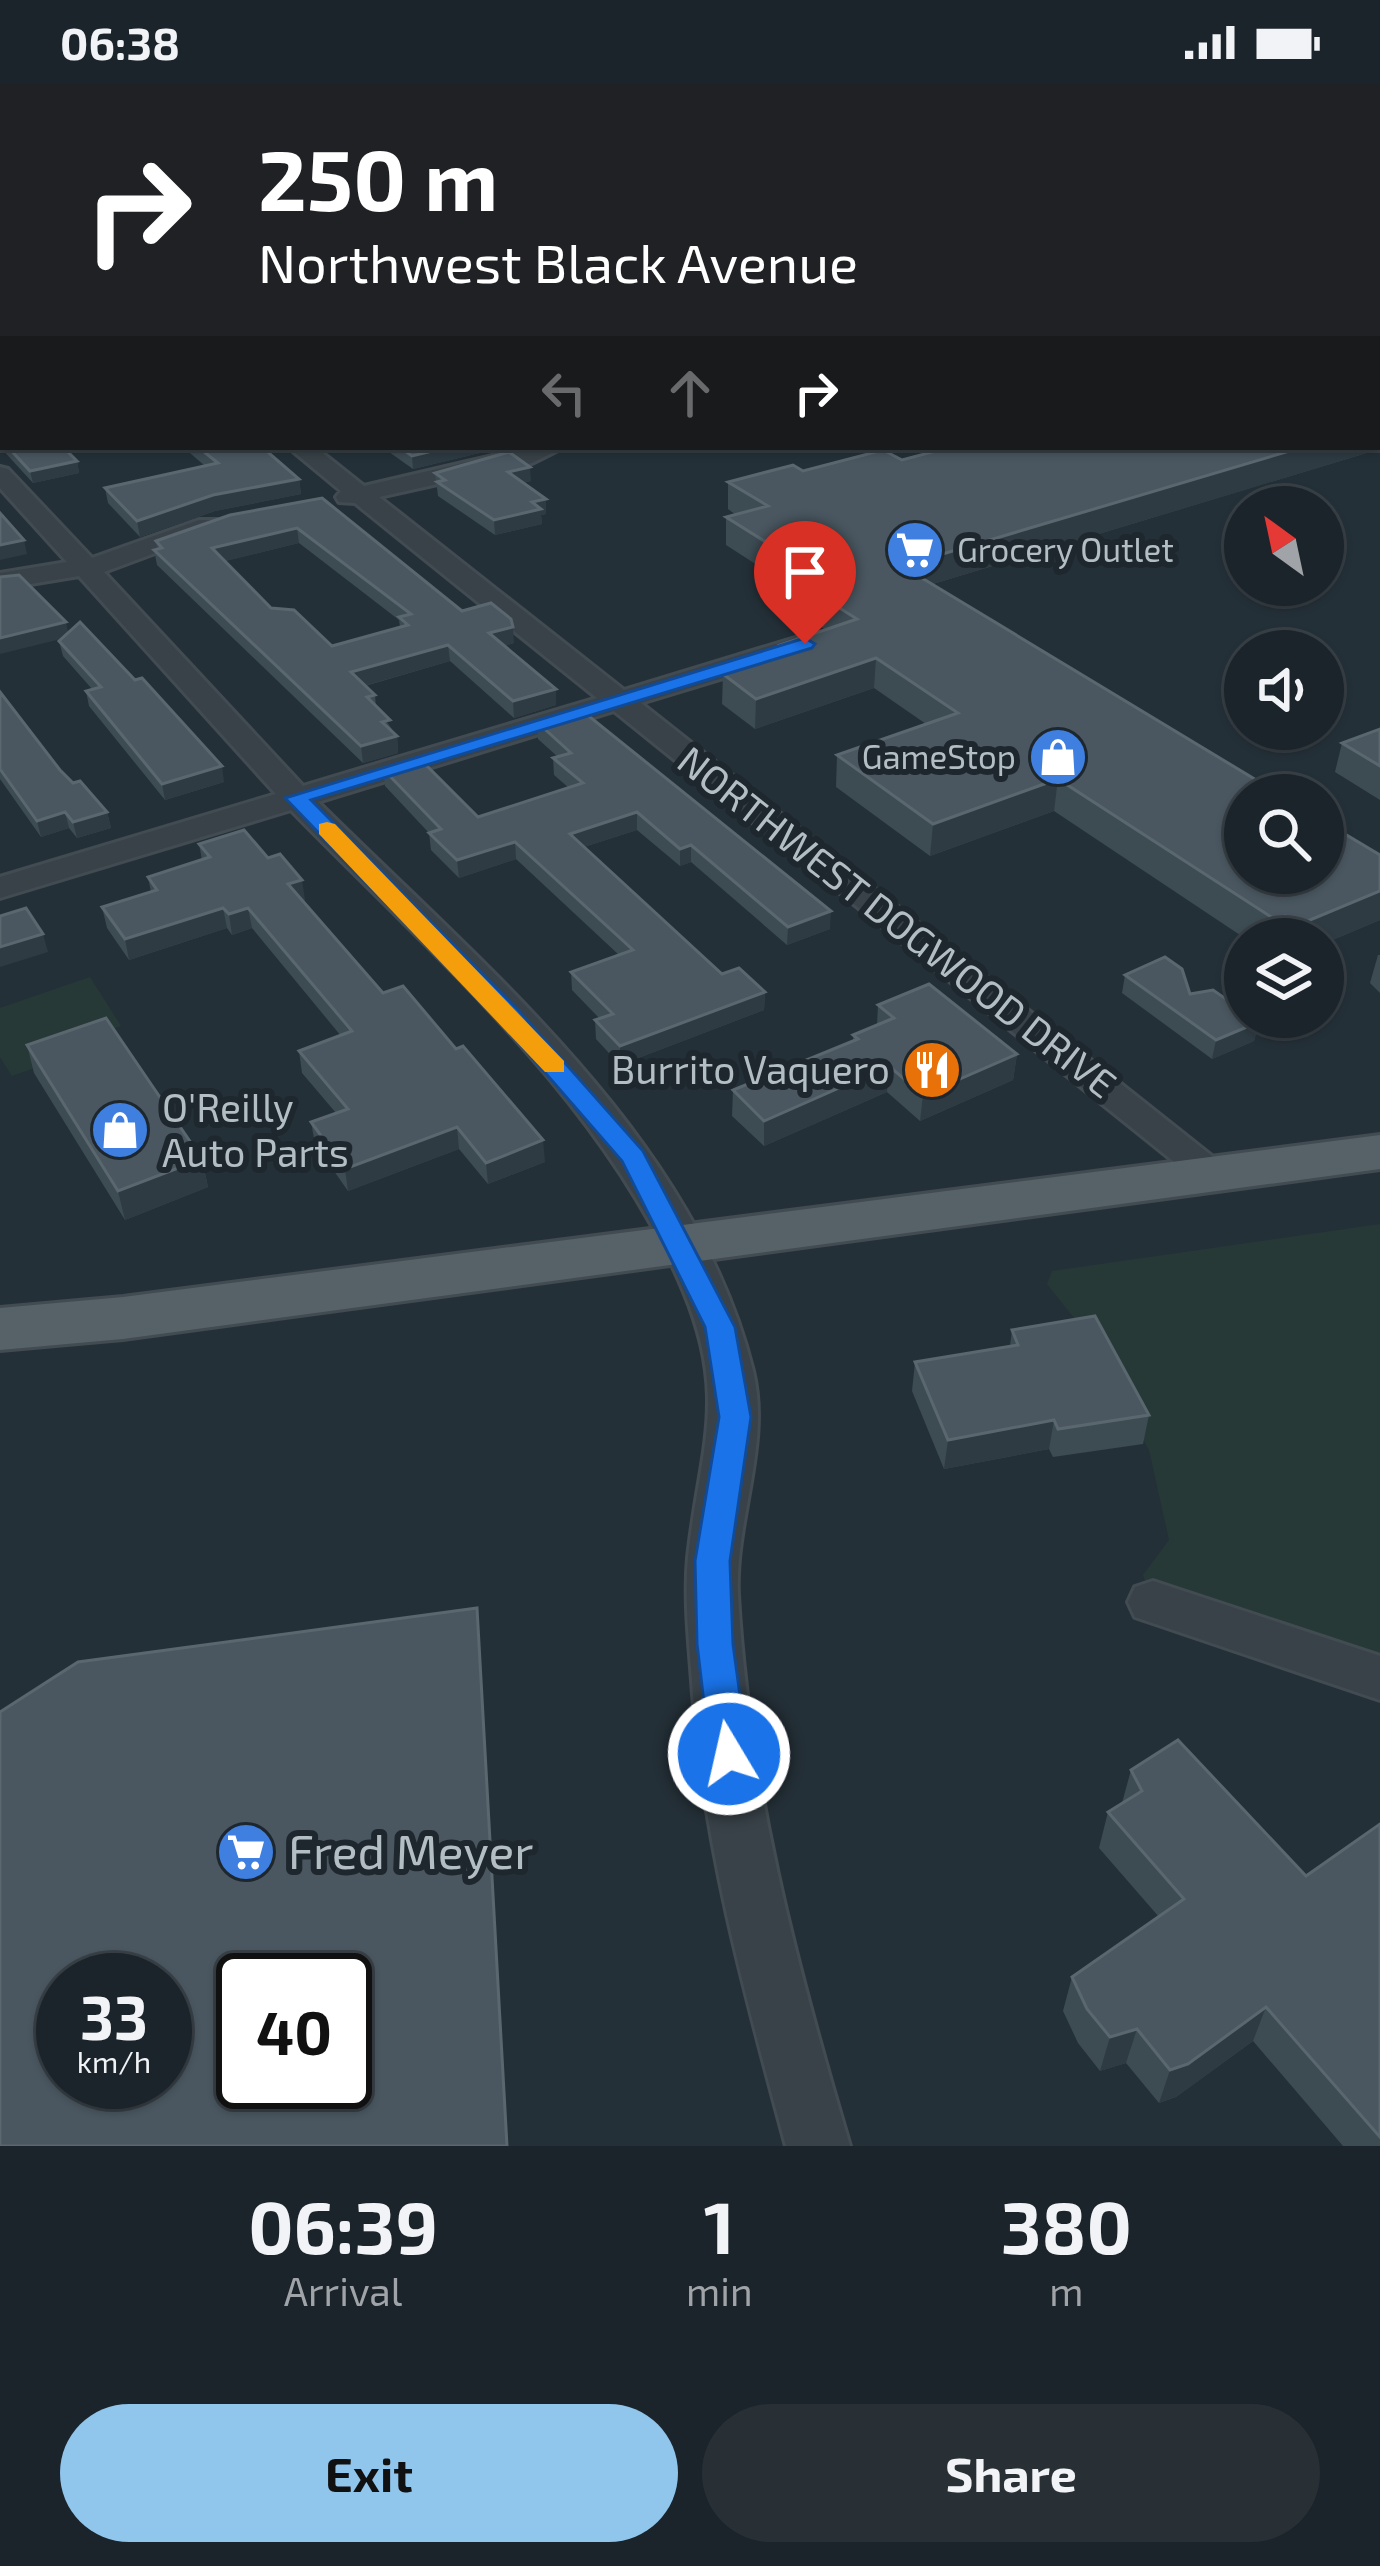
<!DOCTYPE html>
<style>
body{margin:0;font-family:"Exo 2",sans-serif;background:#283036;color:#f1f3f6;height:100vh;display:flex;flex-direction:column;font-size:45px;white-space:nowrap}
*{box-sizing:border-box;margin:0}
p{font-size:39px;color:#a0a4a8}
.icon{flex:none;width:66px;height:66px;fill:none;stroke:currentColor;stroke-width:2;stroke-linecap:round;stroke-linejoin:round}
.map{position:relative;height:2062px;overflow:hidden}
.sheet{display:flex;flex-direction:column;background:#1b242a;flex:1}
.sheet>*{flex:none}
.hud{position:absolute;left:0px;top:0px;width:1380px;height:366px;box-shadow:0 3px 9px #0004,0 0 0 3px #394147;background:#202124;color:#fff;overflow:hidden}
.needle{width:78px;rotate:327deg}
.controls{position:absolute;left:1224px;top:402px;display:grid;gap:24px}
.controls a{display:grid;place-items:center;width:120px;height:120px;border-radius:50%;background:#1b242a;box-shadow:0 3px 9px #0004,0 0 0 3px #394147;font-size:60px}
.speed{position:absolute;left:36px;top:1869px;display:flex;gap:24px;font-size:60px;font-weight:700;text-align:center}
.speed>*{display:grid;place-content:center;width:156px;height:156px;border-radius:50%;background:#1b242a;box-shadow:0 3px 9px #0004,0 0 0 3px #394147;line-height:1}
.speed small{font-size:30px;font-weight:400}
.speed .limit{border:6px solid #111;border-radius:18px;background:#fff;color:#111}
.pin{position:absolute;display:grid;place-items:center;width:102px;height:102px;color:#fff;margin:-123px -51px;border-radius:50% 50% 50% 0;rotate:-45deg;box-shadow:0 0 12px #0007}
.pin .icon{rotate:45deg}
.me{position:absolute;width:132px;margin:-66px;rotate:351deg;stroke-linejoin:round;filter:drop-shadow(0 0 9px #0008)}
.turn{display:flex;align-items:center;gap:42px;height:252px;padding:0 60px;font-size:54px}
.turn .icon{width:156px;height:156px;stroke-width:2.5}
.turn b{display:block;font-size:84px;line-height:102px}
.lanes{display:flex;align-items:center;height:114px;padding:0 60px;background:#0003;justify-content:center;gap:60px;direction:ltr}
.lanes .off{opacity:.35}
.eta{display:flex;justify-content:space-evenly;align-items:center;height:204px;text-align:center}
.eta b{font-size:72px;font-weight:700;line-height:84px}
.button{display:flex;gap:24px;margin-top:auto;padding:24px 60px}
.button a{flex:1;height:138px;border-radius:72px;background:#90c5ec;color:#111;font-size:48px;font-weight:700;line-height:138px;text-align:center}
.button a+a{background:#283036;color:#f1f3f6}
.status{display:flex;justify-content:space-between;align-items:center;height:84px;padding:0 60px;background:#1b242a;direction:ltr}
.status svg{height:33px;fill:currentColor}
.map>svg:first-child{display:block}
.green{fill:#263937}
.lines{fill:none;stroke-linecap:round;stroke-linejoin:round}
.minor-casing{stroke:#414b51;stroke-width:6}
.major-casing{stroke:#414b51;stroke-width:6}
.highway-casing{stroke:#434d53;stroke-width:6}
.minor{fill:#384248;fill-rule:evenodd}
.major{fill:#566168;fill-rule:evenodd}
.highway{fill:#6e6056;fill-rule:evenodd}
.wall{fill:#3d4b53;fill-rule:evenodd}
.shaded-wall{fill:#2e3b43}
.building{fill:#4a5760;stroke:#5a676f;stroke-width:3;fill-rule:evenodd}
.route{fill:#1a73e8;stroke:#114b97;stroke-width:3}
.slow{fill:#f59e0b}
.labels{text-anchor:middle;stroke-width:12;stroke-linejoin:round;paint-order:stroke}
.far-poi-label{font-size:33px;fill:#b3bdc4;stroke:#1d272d;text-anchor:start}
.street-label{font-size:39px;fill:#b3bdc4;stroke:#1d272d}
.poi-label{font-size:39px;fill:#b3bdc4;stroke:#1d272d;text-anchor:end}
.near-poi-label{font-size:48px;fill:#b3bdc4;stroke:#1d272d;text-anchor:start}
</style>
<div class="status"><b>06:38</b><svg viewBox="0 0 49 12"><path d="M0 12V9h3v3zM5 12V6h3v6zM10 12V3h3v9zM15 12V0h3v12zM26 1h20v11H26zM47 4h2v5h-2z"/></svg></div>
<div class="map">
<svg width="1380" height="2062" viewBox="0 0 1380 2062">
<rect width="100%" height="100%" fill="#243038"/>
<!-- green -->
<g class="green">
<path d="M 90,893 L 121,942 L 104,948 L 108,958 L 12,992 L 0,973 L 0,924 Z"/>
<path d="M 1380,1140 L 1380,1576 L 1153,1518 L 1143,1491 L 1169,1456 L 1149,1366 L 1082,1244 L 1047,1200 L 1052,1187 Z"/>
</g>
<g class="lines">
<!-- minor casing -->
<g class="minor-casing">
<g id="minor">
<path d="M 3,22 L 3,32 L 0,33 L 0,23 Z"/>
<path d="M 3,170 L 3,182 L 0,183 L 0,171 Z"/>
<path d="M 288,363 L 315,363 L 364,402 L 531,363 L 564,363 L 532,379 L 379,413 L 624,606 L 795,554 L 815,554 L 815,566 L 641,619 L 1232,1088 L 1226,1097 L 1198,1097 L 614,627 L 318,718 C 482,881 695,1053 753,1287 C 771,1361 734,1438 738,1512 C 749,1701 796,1881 850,2062 L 786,2062 C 746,1914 704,1763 693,1610 C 690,1566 684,1518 688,1474 C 699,1368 729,1316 684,1208 C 605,1017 432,871 291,726 L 0,814 L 0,793 L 276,710 L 79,492 L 0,505 L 0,489 L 67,478 L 0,404 L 0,383 L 8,385 L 92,474 L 199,436 L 217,436 L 217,446 L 104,488 L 303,702 L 597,614 L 355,419 L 339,418 L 336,413 L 341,407 Z"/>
<path d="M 1153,1497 L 1380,1572 L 1380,1616 L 1135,1533 L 1128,1518 L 1135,1503 Z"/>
</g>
</g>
<!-- major casing -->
<g class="major-casing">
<g id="major">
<path d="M 1151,0 L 1172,0 L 1174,3 L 1153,3 Z"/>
<path d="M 1380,1051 L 1380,1085 L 123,1255 L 0,1266 L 0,1224 L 123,1213 Z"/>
</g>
</g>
<!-- highway casing -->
<g class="highway-casing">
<g id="highway">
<path d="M 917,0 L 944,0 L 946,3 L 919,3 Z"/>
<path d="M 1377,208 L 1380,209 L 1380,228 L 1377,227 Z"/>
</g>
</g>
<!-- minor -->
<use href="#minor" class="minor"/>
<!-- major -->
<use href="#major" class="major"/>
<!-- highway -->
<use href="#highway" class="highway"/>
</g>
<!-- wall -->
<g class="wall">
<path d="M 63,0 L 179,0 L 168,3 L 78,3 Z"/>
<path d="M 1380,324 L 1380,365 L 933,500 L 1380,771 L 1380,836 L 1323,860 L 1323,855 L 1246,855 L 1054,727 L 930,772 L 836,703 L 837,671 L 926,640 L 874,604 L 755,645 L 722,620 L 723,590 L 779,573 L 780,561 L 826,546 L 774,512 L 774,492 L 726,461 L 726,433 L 736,431 L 728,425 L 728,398 L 803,387 Z"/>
<path d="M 3,349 L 3,363 L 63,363 L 77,377 L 79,389 L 33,399 L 0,363 L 0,350 Z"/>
<path d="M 183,363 L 262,363 L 299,395 L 301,410 L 215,427 L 140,453 L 108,419 L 105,404 L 205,382 Z"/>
<path d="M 382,363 L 488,363 L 488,367 L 413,385 Z"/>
<path d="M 435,389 L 531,397 L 523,399 L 546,415 L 546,430 L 541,431 L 542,440 L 495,451 L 438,412 Z"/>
<path d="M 322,414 L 462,527 L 514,559 L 504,562 L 556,605 L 556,621 L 514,634 L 450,577 L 365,602 L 375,611 L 376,623 L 397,652 L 398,669 L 363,679 L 157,481 L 154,466 L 157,465 L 156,457 ZM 299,459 L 399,536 L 400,543 L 332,562 L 271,524 L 225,477 Z"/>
<path d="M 68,548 L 224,698 L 165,716 L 89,622 L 86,607 L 92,605 L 63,572 L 59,557 Z"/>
<path d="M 0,608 L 60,686 L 73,699 L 107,728 L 111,744 L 77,754 L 69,744 L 41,753 L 0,695 Z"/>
<path d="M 537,638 L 830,845 L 787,861 L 691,778 L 680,782 L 637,746 L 584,763 L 722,890 L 765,908 L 764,926 L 620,981 L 596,955 L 595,936 L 600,935 L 572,906 L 571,888 L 619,871 L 516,775 L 459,794 L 431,766 L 429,749 L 385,702 L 383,685 L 478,733 L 569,704 L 554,691 L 553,674 L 558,673 L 538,655 Z"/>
<path d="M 1380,645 L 1380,716 L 1335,688 L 1342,659 Z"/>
<path d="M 199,760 L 305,816 L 303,817 L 383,909 L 545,1078 L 488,1100 L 459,1065 L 348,1107 L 315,1060 L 311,1038 L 336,1029 L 302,989 L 299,967 L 341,952 L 252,844 L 232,851 L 227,844 L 129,876 L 107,844 L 102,823 L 151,808 L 148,793 L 202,776 Z"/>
<path d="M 1378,871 L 1380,871 L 1380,909 L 1370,899 Z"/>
<path d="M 1125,891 L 1190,910 L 1259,938 L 1254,957 L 1212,975 L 1122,909 Z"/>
<path d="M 878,921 L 1017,970 L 1013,996 L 920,1037 L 887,1008 L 764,1062 L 732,1032 L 733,1006 L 853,957 L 853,951 L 877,941 Z"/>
<path d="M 27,961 L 202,1075 L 208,1103 L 125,1136 L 34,989 Z"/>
<path d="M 1012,1246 L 1149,1331 L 1143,1360 L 1053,1373 L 1049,1365 L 944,1385 L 912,1307 L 915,1278 L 1010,1262 Z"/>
<path d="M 1131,1686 L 1306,1792 L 1380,1740 L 1380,2062 L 1343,2062 L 1253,1957 L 1176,2013 L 1159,2019 L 1126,1979 L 1100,1987 L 1078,1959 L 1063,1927 L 1072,1893 L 1159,1833 L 1099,1764 L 1108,1728 L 1122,1719 Z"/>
</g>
<!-- shaded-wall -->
<g class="shaded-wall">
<path d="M 144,0 L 179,0 L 168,3 L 133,3 Z"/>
<rect x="1377" y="298" width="3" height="24"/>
<path d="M 1380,340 L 1380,365 L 900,510 L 902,482 L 1303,363 L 1377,363 L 1377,341 Z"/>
<path d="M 449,363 L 488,363 L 488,367 L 413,385 L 412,372 Z"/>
<path d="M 77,377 L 79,389 L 33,399 L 30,387 Z"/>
<path d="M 530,383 L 531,397 L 509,403 L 508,388 Z"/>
<path d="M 299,395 L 301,410 L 215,427 L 140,453 L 137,437 L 213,411 Z"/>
<path d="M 546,415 L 546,430 L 541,431 L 542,440 L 495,451 L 494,436 L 532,418 Z"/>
<path d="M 297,444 L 299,459 L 214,480 L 212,464 Z"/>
<path d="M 24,456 L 27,470 L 0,476 L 0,461 Z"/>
<path d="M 66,538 L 69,553 L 0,570 L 0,554 Z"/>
<path d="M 513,543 L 514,559 L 490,566 L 489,549 Z"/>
<path d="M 448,561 L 450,577 L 353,605 L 351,588 Z"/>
<path d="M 876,574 L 874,604 L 755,645 L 756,615 Z"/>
<path d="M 556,605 L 556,621 L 514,634 L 513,617 Z"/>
<path d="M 397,652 L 398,669 L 363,679 L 361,662 Z"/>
<path d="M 222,682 L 224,698 L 165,716 L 162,700 Z"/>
<path d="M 1058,695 L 1054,727 L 930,772 L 933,740 Z"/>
<path d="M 65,728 L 69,744 L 41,753 L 37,737 Z"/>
<path d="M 107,728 L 111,744 L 77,754 L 73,738 Z"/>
<path d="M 637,728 L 637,746 L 571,767 L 570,750 Z"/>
<path d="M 515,758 L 516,775 L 459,794 L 457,776 Z"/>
<path d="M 691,761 L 691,778 L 680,782 L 680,765 Z"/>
<path d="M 302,796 L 305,816 L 292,821 L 288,800 Z"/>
<path d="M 1380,807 L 1380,836 L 1323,860 L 1323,855 L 1295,855 L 1298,841 Z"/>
<path d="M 223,824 L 227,844 L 129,876 L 125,855 Z"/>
<path d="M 248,824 L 252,844 L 232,851 L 229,830 Z"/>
<path d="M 831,827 L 830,845 L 787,861 L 788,843 Z"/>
<path d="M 1285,832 L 1280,855 L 1271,855 L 1276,836 Z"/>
<path d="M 43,850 L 48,868 L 0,883 L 0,863 Z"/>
<path d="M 765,908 L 764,926 L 620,981 L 620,962 Z"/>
<path d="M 1259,938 L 1254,957 L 1212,975 L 1216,956 Z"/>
<path d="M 1017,970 L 1013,996 L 920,1037 L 923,1011 Z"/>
<path d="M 889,982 L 887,1008 L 764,1062 L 764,1037 Z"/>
<path d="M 457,1043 L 459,1065 L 348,1107 L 345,1085 Z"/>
<path d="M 543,1056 L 545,1078 L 488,1100 L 486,1079 Z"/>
<path d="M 202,1075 L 208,1103 L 125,1136 L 118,1107 Z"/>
<path d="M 1054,1336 L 1049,1365 L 944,1385 L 948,1356 Z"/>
<path d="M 1266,1923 L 1253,1957 L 1176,2013 L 1159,2019 L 1170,1986 Z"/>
<path d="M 1137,1945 L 1126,1979 L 1100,1987 L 1110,1953 Z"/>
</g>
<!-- building -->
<g class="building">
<path d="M 110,0 L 144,0 L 133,3 Z"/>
<rect x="1377" y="29" width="3" height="28"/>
<path d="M 1380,248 L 1380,298 L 1377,298 L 1377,249 Z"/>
<path d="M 1377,323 L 1380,324 L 1380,340 L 1377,341 Z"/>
<path d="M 8,363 L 63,363 L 77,377 L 30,387 Z"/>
<path d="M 198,363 L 262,363 L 299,395 L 213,411 L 137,437 L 105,404 L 218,379 Z"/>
<path d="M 399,363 L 449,363 L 412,372 Z"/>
<path d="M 951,363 L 1303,363 L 902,482 L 1281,711 L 1245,711 L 1245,789 L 1323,789 L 1323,737 L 1380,771 L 1380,807 L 1298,841 L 1285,832 L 1276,836 L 1058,695 L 933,740 L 837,671 L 958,629 L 876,574 L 756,615 L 723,590 L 792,569 L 780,561 L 857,535 L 775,483 L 796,477 L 726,433 L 768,422 L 728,398 L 793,381 L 803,387 L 883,366 L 902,376 Z"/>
<path d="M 509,368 L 530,383 L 508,388 L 546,415 L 532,418 L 541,425 L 494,436 L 437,398 L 445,396 L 435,389 Z"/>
<path d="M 322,414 L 462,527 L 491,519 L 511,535 L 513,543 L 489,549 L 556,605 L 513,617 L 448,561 L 351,588 L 375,611 L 367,613 L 390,636 L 382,638 L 397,652 L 361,662 L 154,466 L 162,464 L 156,457 L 230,431 ZM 297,444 L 411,530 L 399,533 L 408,541 L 332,562 L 294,526 L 271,524 L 212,464 Z"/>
<path d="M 0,429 L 24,456 L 0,461 Z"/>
<path d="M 19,491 L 66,538 L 0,554 L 0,493 Z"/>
<path d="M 80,538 L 135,596 L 142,594 L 222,682 L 162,700 L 86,607 L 101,603 L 59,557 Z"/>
<path d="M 0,608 L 60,686 L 73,699 L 80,697 L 107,728 L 73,738 L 65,728 L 37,737 L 0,685 Z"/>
<path d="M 580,625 L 831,827 L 788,843 L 691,761 L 680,765 L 637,728 L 570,750 L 722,890 L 739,884 L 765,908 L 620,962 L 595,936 L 613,930 L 571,888 L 633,866 L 515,758 L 457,776 L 429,749 L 441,745 L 383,685 L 419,674 L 478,733 L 583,699 L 553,674 L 571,669 L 537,638 Z"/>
<path d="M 1380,645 L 1380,682 L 1342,659 Z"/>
<path d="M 244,746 L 268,774 L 280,770 L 302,796 L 288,800 L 383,909 L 403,902 L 456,965 L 463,962 L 543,1056 L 486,1079 L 457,1043 L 345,1085 L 311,1038 L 348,1025 L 299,967 L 352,947 L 248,824 L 229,830 L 223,824 L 125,855 L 102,823 L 157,806 L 148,793 L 210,773 L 199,760 Z"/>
<path d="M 26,824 L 43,850 L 0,863 L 0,832 Z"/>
<path d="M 1165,873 L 1182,885 L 1190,910 L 1213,906 L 1245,928 L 1245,933 L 1251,933 L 1259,938 L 1216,956 L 1125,891 Z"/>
<path d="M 929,900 L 1017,970 L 923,1011 L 889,982 L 764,1037 L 733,1006 L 858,955 L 853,951 L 894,934 L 878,921 Z"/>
<path d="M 106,934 L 202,1075 L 118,1107 L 27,961 Z"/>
<path d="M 1095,1232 L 1149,1331 L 1058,1345 L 1054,1336 L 948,1356 L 915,1278 L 1018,1261 L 1012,1246 Z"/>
<path d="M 477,1524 L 507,2062 L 0,2062 L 0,1628 L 78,1578 ZM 63,1896 L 165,1896 L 165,1998 L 63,1998 ZM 243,1896 L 345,1896 L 345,1998 L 243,1998 Z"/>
<path d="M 1178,1656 L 1306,1792 L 1380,1740 L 1380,2053 L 1266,1923 L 1188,1980 L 1170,1986 L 1137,1945 L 1110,1953 L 1087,1925 L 1072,1893 L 1184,1815 L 1108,1728 L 1142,1707 L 1131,1686 Z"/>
</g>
<!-- route -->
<path class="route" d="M 805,554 L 815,560 L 812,564 L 311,716 L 519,927 L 643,1067 L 735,1243 L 751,1333 L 730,1477 L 733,1560 L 748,1670 L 743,1681 L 729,1686 L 716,1681 L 710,1670 L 697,1560 L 695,1477 L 719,1333 L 705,1243 L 622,1077 L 501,938 L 285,714 Z"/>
<!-- slow -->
<path class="slow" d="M 327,738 L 335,740 L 564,977 L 564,988 L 545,988 L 319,750 L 319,740 Z"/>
<!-- icons -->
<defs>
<g id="supermarket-disc" transform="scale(3)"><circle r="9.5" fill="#3f7fe0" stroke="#1d272d"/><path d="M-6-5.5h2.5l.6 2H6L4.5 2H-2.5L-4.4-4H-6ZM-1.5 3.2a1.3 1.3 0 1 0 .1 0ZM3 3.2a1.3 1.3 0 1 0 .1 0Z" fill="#fff"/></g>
<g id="shop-disc" transform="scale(3)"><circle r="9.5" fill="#3f7fe0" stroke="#1d272d"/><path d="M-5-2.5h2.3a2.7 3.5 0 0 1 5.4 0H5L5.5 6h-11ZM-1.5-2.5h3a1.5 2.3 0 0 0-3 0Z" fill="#fff"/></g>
<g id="restaurant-disc" transform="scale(3)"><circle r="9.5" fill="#e8710a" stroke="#1d272d"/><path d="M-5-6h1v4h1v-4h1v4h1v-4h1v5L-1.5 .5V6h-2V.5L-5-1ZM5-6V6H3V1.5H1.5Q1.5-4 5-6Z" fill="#fff"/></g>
</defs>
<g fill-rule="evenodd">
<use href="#supermarket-disc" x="915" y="466"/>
<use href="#shop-disc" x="1058" y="673"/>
<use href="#restaurant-disc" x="932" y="986"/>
<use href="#shop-disc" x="120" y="1046"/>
<use href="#supermarket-disc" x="246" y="1768"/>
</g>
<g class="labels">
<!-- far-poi labels -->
<g class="far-poi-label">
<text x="957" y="478">Grocery Outlet</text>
<text x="1016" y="685" text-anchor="end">GameStop</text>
</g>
<!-- street labels -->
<g class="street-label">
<text transform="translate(897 838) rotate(38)" y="14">NORTHWEST DOGWOOD DRIVE</text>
</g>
<!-- poi labels -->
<g class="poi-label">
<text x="890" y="1000">Burrito Vaquero</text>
<text x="162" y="1038" text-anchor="start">O'Reilly<tspan x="162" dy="45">Auto Parts</tspan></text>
</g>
<!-- near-poi labels -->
<g class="near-poi-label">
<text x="288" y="1785">Fred Meyer</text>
</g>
</g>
</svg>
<div class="controls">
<a><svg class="needle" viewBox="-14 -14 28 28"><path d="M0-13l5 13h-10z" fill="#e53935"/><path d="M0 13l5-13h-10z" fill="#a0a4a8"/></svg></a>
<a><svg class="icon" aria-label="sound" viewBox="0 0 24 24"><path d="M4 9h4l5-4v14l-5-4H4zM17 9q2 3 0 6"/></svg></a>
<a><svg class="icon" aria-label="search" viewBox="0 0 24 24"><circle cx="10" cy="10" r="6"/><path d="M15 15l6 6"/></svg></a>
<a><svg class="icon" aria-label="layers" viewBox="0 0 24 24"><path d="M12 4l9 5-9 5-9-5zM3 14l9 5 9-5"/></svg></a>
</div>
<div class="speed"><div>33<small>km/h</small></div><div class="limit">40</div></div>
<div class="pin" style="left:805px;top:560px;background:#d93025"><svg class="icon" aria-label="arrive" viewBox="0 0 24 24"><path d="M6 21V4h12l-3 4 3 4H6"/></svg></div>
<svg class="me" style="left:729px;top:1670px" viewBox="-20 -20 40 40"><circle r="17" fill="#1a73e8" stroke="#fff" stroke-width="3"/><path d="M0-11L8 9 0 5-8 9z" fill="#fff"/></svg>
<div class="hud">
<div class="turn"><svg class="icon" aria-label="right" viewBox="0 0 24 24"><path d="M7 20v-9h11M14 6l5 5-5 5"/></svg><div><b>250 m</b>Northwest Black Avenue</div></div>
<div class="lanes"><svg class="icon off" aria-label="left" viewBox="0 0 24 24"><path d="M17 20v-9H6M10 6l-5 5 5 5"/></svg><svg class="icon off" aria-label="ahead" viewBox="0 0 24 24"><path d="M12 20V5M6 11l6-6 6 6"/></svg><svg class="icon" aria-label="right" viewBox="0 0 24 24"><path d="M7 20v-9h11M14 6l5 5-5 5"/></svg></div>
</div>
</div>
<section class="sheet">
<div class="eta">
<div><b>06:39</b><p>Arrival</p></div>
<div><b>1</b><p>min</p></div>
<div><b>380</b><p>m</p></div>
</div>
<div class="button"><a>Exit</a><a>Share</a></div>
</section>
